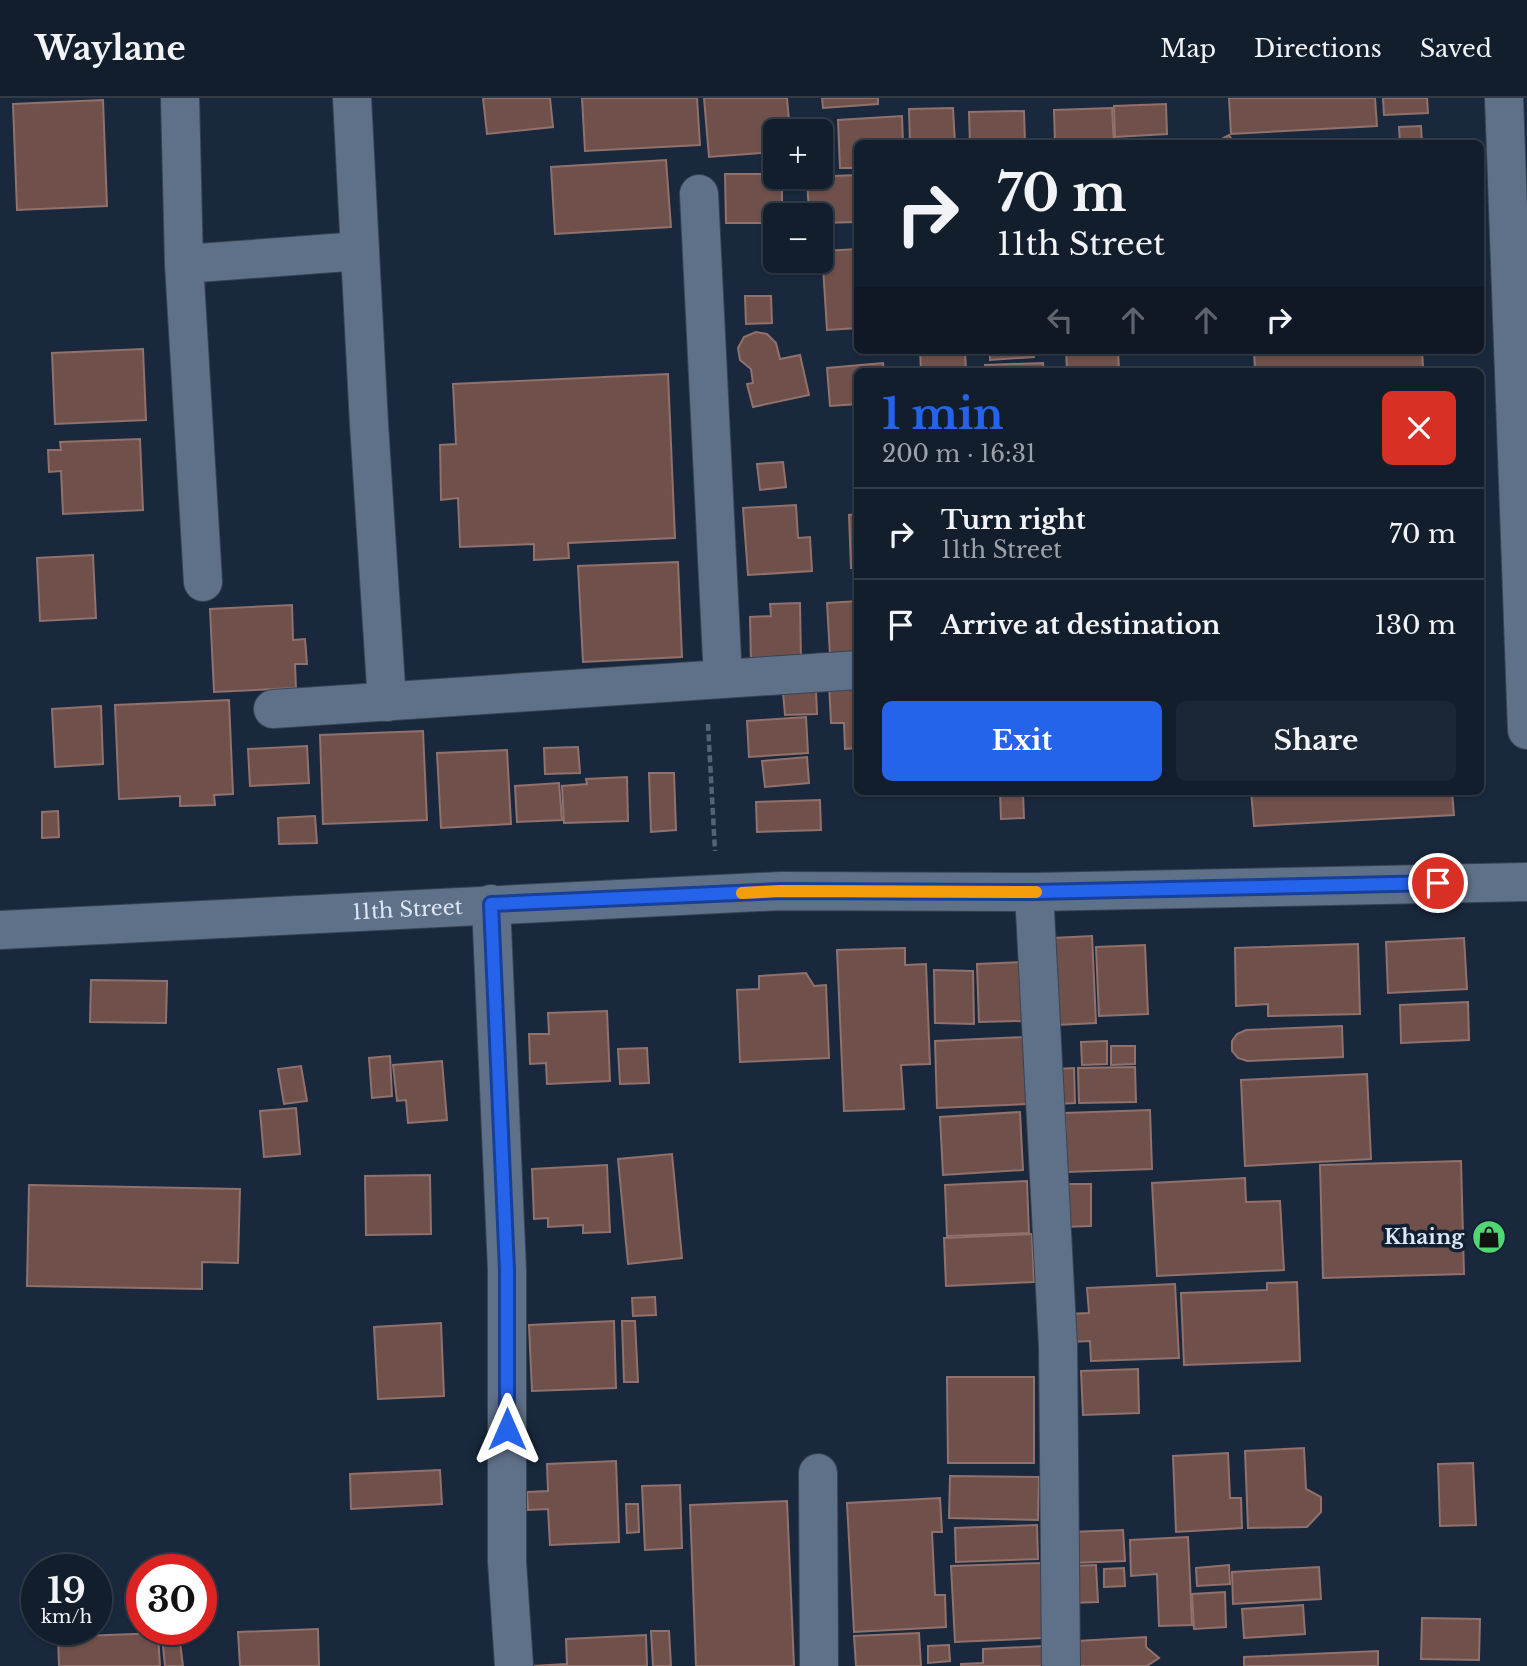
<!DOCTYPE html>
<meta charset="utf-8">
<style>
body{margin:0;font-family:"Libre Baskerville",serif;background:#1c2735;color:#f1f3f6;height:100vh;display:flex;flex-direction:column;font-size:26px;white-space:nowrap}
*{box-sizing:border-box;margin:0}
p{font-size:23px;color:#9da2aa}
.icon{flex:none;width:38px;height:38px;fill:none;stroke:currentColor;stroke-width:2;stroke-linecap:round;stroke-linejoin:round}
.map{position:relative;flex:1;overflow:hidden}
.details{position:absolute;left:854px;top:270px;width:630px;height:427px;display:flex;flex-direction:column;background:#131e2d;border-radius:10px;box-shadow:0 2px 5px #0004,0 0 0 2px #323c49}
.details>*{flex:none}
.banner{position:absolute;left:854px;top:42px;width:630px;height:214px;border-radius:10px;box-shadow:0 2px 5px #0004,0 0 0 2px #323c49;background:#131e2d;color:#f1f3f6;overflow:hidden}
.controls{position:absolute;left:763px;top:21px;display:grid;gap:14px}
.controls a{display:grid;place-items:center;width:70px;height:70px;border-radius:10px;background:#131e2d;box-shadow:0 2px 5px #0004,0 0 0 2px #323c49;font-size:35px}
.speed{position:absolute;left:21px;top:1456px;display:flex;gap:14px;font-size:35px;font-weight:700;text-align:center}
.speed>*{display:grid;place-content:center;width:91px;height:91px;border-radius:50%;background:#131e2d;box-shadow:0 2px 5px #0004,0 0 0 2px #323c49;line-height:1}
.speed small{font-size:18px;font-weight:400}
.speed .limit{border:10px solid #d22;background:#fff;color:#111}
.pin{position:absolute;display:grid;place-items:center;width:60px;height:60px;color:#fff;margin:-30px;border:4px solid #fff;border-radius:50%;box-shadow:0 2px 7px #0007}
.me{position:absolute;width:77px;margin:-38px;rotate:0deg;stroke-linejoin:round;filter:drop-shadow(0 0 5px #0008)}
.turn{display:flex;align-items:center;gap:24px;height:147px;padding:0 28px;font-size:32px}
.turn .icon{width:91px;height:91px;stroke-width:2.5}
.turn b{display:block;font-size:49px;line-height:60px}
.lanes{display:flex;align-items:center;height:66px;padding:0 28px;background:#0003;justify-content:center;gap:35px;direction:ltr}
.lanes .off{opacity:.35}
.round{display:grid;place-items:center;flex:none;width:74px;height:74px;border-radius:10px;background:#1c2735}
.overview{display:flex;align-items:center;justify-content:space-between;height:119px;padding:0 28px}
h1{font-size:42px;font-weight:800;line-height:52px;color:#2563eb}
.primary-button{display:flex;gap:14px;margin-top:auto;padding:14px 28px}
.primary-button a{flex:1;height:80px;border-radius:10px;background:#2563eb;color:#fff;font-size:28px;font-weight:800;line-height:80px;text-align:center}
.primary-button a+a{background:#1c2735;color:#f1f3f6}
ul{padding:0;list-style:none}
li{display:flex;align-items:center;gap:21px;height:91px;padding:0 28px;border-top:2px solid #323c49}
li div{flex:1}
li b{display:block;font-size:26px}
li em{font-style:normal}
header{display:flex;align-items:center;gap:42px;box-sizing:border-box;height:98px;padding:0 35px;background:#131e2d;border-bottom:2px solid #323c49}
header strong{font-size:33px}
nav{display:flex;gap:38px;margin-inline-start:auto;font-size:24px}
.map>svg:first-child{display:block}
.building{fill:#6f504b;stroke:#91716b;stroke-width:2}
.lines{fill:none;stroke-linecap:round;stroke-linejoin:round}
.minor-casing{stroke:#384455;stroke-width:40}
.tertiary-casing{stroke:#384455;stroke-width:40}
.path{stroke:#546274;stroke-width:4.5;stroke-dasharray:7 3.5;stroke-linecap:butt}
.minor{stroke:#5f7189;stroke-width:38}
.tertiary{stroke:#5f7189;stroke-width:38}
.route-casing{stroke:#184099;stroke-width:18}
.route{stroke:#2563eb;stroke-width:12}
.slow{stroke:#f59e0b;stroke-width:12}
.labels{text-anchor:middle;stroke-width:7;stroke-linejoin:round;paint-order:stroke}
.street-label{font-size:21px;fill:#dde7f5;stroke:#101f32}
.poi-label{font-size:21px;font-weight:bold;fill:#dde7f5;stroke:#101f32;text-anchor:end}
</style>
<header>
<strong>Waylane</strong>
<nav><a>Map</a><a>Directions</a><a>Saved</a></nav>
</header>
<div class="map">
<svg width="1527" height="1568" viewBox="0 0 1527 1568">
<rect width="100%" height="100%" fill="#19283c"/>
<!-- building -->
<g class="building">
<path d="M 483,0 L 550,0 L 553,29 L 487,36 Z"/>
<path d="M 582,0 L 697,0 L 700,47 L 585,53 Z"/>
<path d="M 704,0 L 787,0 L 790,33 L 775,33 L 775,54 L 709,59 Z"/>
<path d="M 822,0 L 878,0 L 878,6 L 823,10 Z"/>
<path d="M 1229,0 L 1375,0 L 1377,28 L 1231,36 Z"/>
<path d="M 1383,0 L 1427,0 L 1428,15 L 1384,17 Z"/>
<path d="M 103,2 L 107,108 L 17,112 L 13,6 Z"/>
<path d="M 1166,6 L 1167,36 L 1115,39 L 1114,8 Z"/>
<path d="M 953,10 L 955,46 L 910,46 L 909,11 Z"/>
<path d="M 1112,10 L 1114,46 L 1055,46 L 1054,12 Z"/>
<path d="M 1024,13 L 1025,46 L 970,46 L 969,14 Z"/>
<path d="M 902,18 L 903,46 L 858,46 L 858,70 L 840,70 L 838,22 Z"/>
<path d="M 1421,28 L 1422,46 L 1400,46 L 1399,29 Z"/>
<path d="M 1229,37 L 1234,46 L 1212,46 Z"/>
<path d="M 666,62 L 671,129 L 555,136 L 551,69 Z"/>
<path d="M 725,76 L 775,76 L 775,79 L 782,79 L 782,117 L 775,117 L 775,125 L 726,125 Z"/>
<path d="M 858,77 L 858,124 L 821,125 L 821,117 L 809,117 L 807,79 Z"/>
<path d="M 858,151 L 858,230 L 827,232 L 822,153 Z"/>
<path d="M 745,198 L 771,198 L 772,225 L 746,226 Z"/>
<path d="M 756,234 L 767,236 L 776,245 L 780,261 L 800,257 L 809,297 L 753,309 L 747,286 L 753,285 L 751,271 L 740,262 L 738,250 L 744,239 Z"/>
<path d="M 143,251 L 146,322 L 55,326 L 52,255 Z"/>
<path d="M 920,252 L 965,252 L 966,273 L 921,273 Z"/>
<path d="M 990,252 L 1033,252 L 1034,259 L 990,262 Z"/>
<path d="M 1066,252 L 1118,252 L 1119,273 L 1067,273 Z"/>
<path d="M 1254,252 L 1422,252 L 1423,269 L 1255,273 Z"/>
<path d="M 883,265 L 884,273 L 858,273 L 858,306 L 830,308 L 827,270 Z"/>
<path d="M 1043,265 L 1044,273 L 985,273 L 985,267 Z"/>
<path d="M 668,276 L 675,440 L 568,445 L 569,460 L 534,462 L 534,446 L 460,449 L 458,400 L 441,402 L 440,347 L 456,346 L 453,286 Z"/>
<path d="M 140,341 L 143,412 L 63,416 L 61,373 L 49,374 L 48,352 L 61,352 L 60,344 Z"/>
<path d="M 783,364 L 786,389 L 760,392 L 757,366 Z"/>
<path d="M 796,407 L 798,440 L 810,439 L 812,473 L 748,477 L 743,410 Z"/>
<path d="M 858,416 L 858,470 L 851,470 L 849,417 Z"/>
<path d="M 93,457 L 96,520 L 40,523 L 37,460 Z"/>
<path d="M 678,464 L 682,559 L 583,564 L 578,468 Z"/>
<path d="M 858,503 L 858,556 L 830,557 L 827,505 Z"/>
<path d="M 800,505 L 801,564 L 751,565 L 750,519 L 771,518 L 770,506 Z"/>
<path d="M 292,507 L 293,542 L 305,541 L 307,566 L 295,566 L 296,590 L 214,594 L 210,511 Z"/>
<path d="M 858,585 L 858,650 L 845,651 L 844,625 L 831,625 L 829,586 Z"/>
<path d="M 816,593 L 817,616 L 785,617 L 783,594 Z"/>
<path d="M 229,602 L 233,696 L 214,697 L 215,707 L 180,708 L 180,698 L 119,701 L 115,607 Z"/>
<path d="M 101,608 L 103,666 L 55,669 L 52,611 Z"/>
<path d="M 806,619 L 808,655 L 749,659 L 747,623 Z"/>
<path d="M 423,633 L 427,722 L 323,726 L 320,637 Z"/>
<path d="M 307,648 L 309,685 L 250,688 L 248,651 Z"/>
<path d="M 578,649 L 580,675 L 545,676 L 544,650 Z"/>
<path d="M 507,652 L 511,726 L 441,730 L 437,655 Z"/>
<path d="M 807,659 L 809,685 L 765,689 L 762,663 Z"/>
<path d="M 649,675 L 674,675 L 676,732 L 651,734 Z"/>
<path d="M 627,679 L 628,723 L 564,725 L 562,688 L 587,686 L 586,681 Z"/>
<path d="M 559,685 L 562,722 L 517,724 L 515,688 Z"/>
<path d="M 1251,693 L 1452,693 L 1454,717 L 1254,728 Z"/>
<path d="M 1000,694 L 1023,694 L 1024,720 L 1001,721 Z"/>
<path d="M 820,702 L 821,732 L 757,734 L 756,704 Z"/>
<path d="M 58,713 L 59,739 L 42,740 L 42,714 Z"/>
<path d="M 315,718 L 317,745 L 279,746 L 278,720 Z"/>
<path d="M 1092,838 L 1096,925 L 1057,927 L 1053,840 Z"/>
<path d="M 1464,840 L 1467,891 L 1388,895 L 1386,844 Z"/>
<path d="M 1358,846 L 1360,916 L 1268,918 L 1268,906 L 1236,908 L 1235,850 Z"/>
<path d="M 1145,847 L 1148,916 L 1099,918 L 1096,849 Z"/>
<path d="M 905,850 L 905,867 L 926,866 L 930,966 L 901,967 L 904,1011 L 844,1013 L 837,852 Z"/>
<path d="M 1021,864 L 1023,923 L 979,924 L 977,866 Z"/>
<path d="M 934,872 L 973,873 L 974,926 L 935,925 Z"/>
<path d="M 806,875 L 814,888 L 826,887 L 829,960 L 740,964 L 737,892 L 759,891 L 759,878 Z"/>
<path d="M 91,882 L 167,883 L 166,925 L 90,924 Z"/>
<path d="M 1468,904 L 1469,942 L 1401,945 L 1400,907 Z"/>
<path d="M 607,913 L 610,983 L 547,986 L 546,965 L 530,966 L 529,936 L 549,936 L 548,915 Z"/>
<path d="M 1342,928 L 1343,959 L 1247,963 L 1238,960 L 1232,953 L 1232,943 L 1237,936 L 1246,932 Z"/>
<path d="M 1025,939 L 1028,1006 L 937,1010 L 935,943 Z"/>
<path d="M 1107,943 L 1107,966 L 1082,967 L 1081,944 Z"/>
<path d="M 1111,948 L 1135,948 L 1135,966 L 1111,967 Z"/>
<path d="M 647,950 L 649,985 L 620,986 L 618,951 Z"/>
<path d="M 390,958 L 392,998 L 372,1000 L 369,960 Z"/>
<path d="M 442,963 L 447,1022 L 408,1025 L 406,1002 L 397,1003 L 393,967 Z"/>
<path d="M 301,968 L 307,1003 L 284,1006 L 278,971 Z"/>
<path d="M 1135,969 L 1136,1004 L 1079,1005 L 1078,970 Z"/>
<path d="M 1074,970 L 1075,1005 L 1058,1006 L 1058,971 Z"/>
<path d="M 1367,976 L 1371,1061 L 1245,1068 L 1241,982 Z"/>
<path d="M 296,1010 L 300,1056 L 264,1059 L 260,1013 Z"/>
<path d="M 1150,1012 L 1152,1071 L 1067,1074 L 1065,1015 Z"/>
<path d="M 1020,1014 L 1023,1072 L 943,1077 L 940,1019 Z"/>
<path d="M 672,1056 L 682,1160 L 628,1166 L 618,1061 Z"/>
<path d="M 1461,1063 L 1464,1176 L 1323,1180 L 1320,1067 Z"/>
<path d="M 607,1067 L 610,1134 L 583,1135 L 583,1127 L 548,1129 L 548,1120 L 534,1121 L 532,1071 Z"/>
<path d="M 430,1077 L 431,1136 L 366,1137 L 365,1078 Z"/>
<path d="M 1245,1080 L 1246,1104 L 1280,1103 L 1284,1172 L 1157,1178 L 1152,1085 Z"/>
<path d="M 1027,1083 L 1029,1135 L 947,1138 L 945,1087 Z"/>
<path d="M 1062,1086 L 1091,1086 L 1091,1128 L 1062,1129 Z"/>
<path d="M 29,1087 L 240,1091 L 238,1165 L 202,1164 L 202,1191 L 27,1188 Z"/>
<path d="M 1032,1136 L 1034,1184 L 946,1188 L 944,1140 Z"/>
<path d="M 1297,1184 L 1300,1263 L 1184,1267 L 1181,1195 L 1267,1192 L 1267,1185 Z"/>
<path d="M 1175,1186 L 1179,1260 L 1091,1263 L 1090,1243 L 1070,1244 L 1068,1216 L 1089,1215 L 1087,1190 Z"/>
<path d="M 655,1199 L 656,1217 L 633,1218 L 632,1200 Z"/>
<path d="M 614,1223 L 616,1290 L 532,1293 L 529,1227 Z"/>
<path d="M 622,1223 L 635,1223 L 638,1284 L 624,1284 Z"/>
<path d="M 441,1225 L 444,1298 L 378,1301 L 374,1229 Z"/>
<path d="M 1138,1271 L 1139,1315 L 1083,1317 L 1081,1273 Z"/>
<path d="M 947,1279 L 1034,1279 L 1034,1365 L 948,1365 Z"/>
<path d="M 1304,1350 L 1306,1391 L 1321,1399 L 1321,1414 L 1307,1429 L 1248,1430 L 1245,1353 Z"/>
<path d="M 1228,1355 L 1230,1400 L 1241,1400 L 1242,1430 L 1176,1434 L 1173,1358 Z"/>
<path d="M 616,1363 L 619,1444 L 550,1447 L 548,1411 L 528,1412 L 527,1394 L 548,1393 L 547,1366 Z"/>
<path d="M 1473,1365 L 1476,1427 L 1440,1428 L 1438,1366 Z"/>
<path d="M 440,1372 L 442,1406 L 351,1411 L 350,1376 Z"/>
<path d="M 950,1378 L 1039,1379 L 1038,1422 L 949,1420 Z"/>
<path d="M 680,1387 L 682,1450 L 645,1452 L 642,1388 Z"/>
<path d="M 940,1400 L 942,1434 L 932,1434 L 935,1497 L 945,1497 L 946,1529 L 854,1534 L 847,1405 Z"/>
<path d="M 787,1403 L 794,1568 L 696,1568 L 690,1407 Z"/>
<path d="M 626,1406 L 638,1406 L 639,1434 L 627,1435 Z"/>
<path d="M 1037,1427 L 1038,1461 L 956,1464 L 955,1430 Z"/>
<path d="M 1123,1432 L 1125,1463 L 1072,1465 L 1070,1434 Z"/>
<path d="M 1188,1439 L 1192,1527 L 1159,1528 L 1157,1476 L 1131,1478 L 1130,1442 Z"/>
<path d="M 1042,1465 L 1044,1540 L 955,1544 L 951,1468 Z"/>
<path d="M 1096,1467 L 1098,1504 L 1072,1505 L 1071,1468 Z"/>
<path d="M 1229,1467 L 1230,1486 L 1197,1488 L 1196,1470 Z"/>
<path d="M 1319,1469 L 1321,1501 L 1233,1506 L 1232,1474 Z"/>
<path d="M 1124,1470 L 1125,1488 L 1104,1489 L 1104,1471 Z"/>
<path d="M 1225,1494 L 1226,1529 L 1194,1531 L 1192,1496 Z"/>
<path d="M 1303,1507 L 1305,1536 L 1244,1540 L 1242,1511 Z"/>
<path d="M 1422,1520 L 1480,1521 L 1479,1562 L 1421,1561 Z"/>
<path d="M 318,1531 L 319,1568 L 240,1568 L 238,1534 Z"/>
<path d="M 651,1533 L 669,1533 L 671,1568 L 653,1568 Z"/>
<path d="M 158,1535 L 160,1568 L 59,1568 L 58,1539 Z"/>
<path d="M 919,1535 L 921,1568 L 856,1568 L 854,1538 Z"/>
<path d="M 179,1536 L 183,1568 L 165,1568 L 162,1538 Z"/>
<path d="M 646,1537 L 647,1568 L 532,1568 L 567,1566 L 566,1541 Z"/>
<path d="M 1146,1539 L 1146,1549 L 1159,1560 L 1147,1568 L 1078,1568 L 1077,1543 Z"/>
<path d="M 949,1547 L 950,1563 L 928,1565 L 928,1548 Z"/>
<path d="M 1044,1548 L 1044,1568 L 961,1568 L 961,1566 L 983,1565 L 983,1551 Z"/>
<path d="M 1378,1553 L 1378,1568 L 1244,1568 L 1244,1559 Z"/>
</g>
<g class="lines">
<!-- minor casing -->
<g class="minor-casing">
<g id="minor">
<path d="M 180,0 L 184,166 L 203,484"/>
<path d="M 352,0 L 369,326 L 387,604"/>
<path d="M 699,96 L 723,581"/>
<path d="M 184,166 L 360,153"/>
<path d="M 273,611 L 858,572"/>
<path d="M 1034,794 L 1058,1248 L 1061,1568"/>
<path d="M 491,806 L 507,1172 L 507,1464 L 514,1568"/>
<path id="s1" d="M 0,832 L 781,793 L 1034,794 L 1527,784"/>
<path d="M 818,1375 L 819,1568"/>
</g>
</g>
<!-- tertiary casing -->
<g class="tertiary-casing">
<path id="tertiary" d="M 1504,0 L 1527,632"/>
</g>
<!-- path -->
<path class="path" d="M 708,626 L 715,753"/>
<!-- minor -->
<use href="#minor" class="minor"/>
<!-- tertiary -->
<use href="#tertiary" class="tertiary"/>
</g>
<g class="lines">
<!-- route casing -->
<g class="route-casing">
<path id="route" d="M 507,1331 L 507,1172 L 491,806 L 781,793 L 1034,794 L 1438,785"/>
</g>
<!-- route -->
<use href="#route" class="route"/>
<!-- slow -->
<path class="slow" d="M 742,795 L 781,793 L 1036,794"/>
</g>
<!-- icons -->
<defs>
<g id="shop-disc" transform="scale(1.75)"><circle r="9.5" fill="#51d674" stroke="#101f32"/><path d="M-5-2.5h2.3a2.7 3.5 0 0 1 5.4 0H5L5.5 6h-11ZM-1.5-2.5h3a1.5 2.3 0 0 0-3 0Z" fill="#111"/></g>
</defs>
<g fill-rule="evenodd">
<use href="#shop-disc" x="1489" y="1139"/>
</g>
<g class="labels">
<!-- street labels -->
<g class="street-label">
<text dy="7" stroke="none"><textPath href="#s1" startOffset="408">11th Street</textPath></text>
</g>
<!-- poi labels -->
<g class="poi-label">
<text x="1464" y="1146">Khaing</text>
</g>
</g>
</svg>
<div class="controls">
<a>+</a>
<a>−</a>
</div>
<div class="speed"><div>19<small>km/h</small></div><div class="limit">30</div></div>
<div class="pin" style="left:1438px;top:785px;background:#d93025"><svg class="icon" aria-label="arrive" viewBox="0 0 24 24"><path d="M6 21V4h12l-3 4 3 4H6"/></svg></div>
<svg class="me" style="left:507px;top:1331px" viewBox="-20 -20 40 40"><path d="M0-17L14 15 0 8-14 15z" fill="#2563eb" stroke="#fff" stroke-width="4"/></svg>
<div class="banner">
<div class="turn"><svg class="icon" aria-label="right" viewBox="0 0 24 24"><path d="M7 20v-9h11M14 6l5 5-5 5"/></svg><div><b>70 m</b>11th Street</div></div>
<div class="lanes"><svg class="icon off" aria-label="left" viewBox="0 0 24 24"><path d="M17 20v-9H6M10 6l-5 5 5 5"/></svg><svg class="icon off" aria-label="ahead" viewBox="0 0 24 24"><path d="M12 20V5M6 11l6-6 6 6"/></svg><svg class="icon off" aria-label="ahead" viewBox="0 0 24 24"><path d="M12 20V5M6 11l6-6 6 6"/></svg><svg class="icon" aria-label="right" viewBox="0 0 24 24"><path d="M7 20v-9h11M14 6l5 5-5 5"/></svg></div>
</div>
<section class="details">
<div class="overview"><div><h1>1 min</h1><p>200 m · 16:31</p></div><a class="round" style="background:#d93025;color:#fff"><svg class="icon" aria-label="close" viewBox="0 0 24 24"><path d="M6 6l12 12M18 6L6 18"/></svg></a></div>
<ul>
<li><svg class="icon" aria-label="right" viewBox="0 0 24 24"><path d="M7 20v-9h11M14 6l5 5-5 5"/></svg><div><b>Turn right</b><p>11th Street</p></div><em>70 m</em></li>
<li><svg class="icon" aria-label="arrive" viewBox="0 0 24 24"><path d="M6 21V4h12l-3 4 3 4H6"/></svg><div><b>Arrive at destination</b></div><em>130 m</em></li>
</ul>
<div class="primary-button"><a>Exit</a><a>Share</a></div>
</section>
</div>
